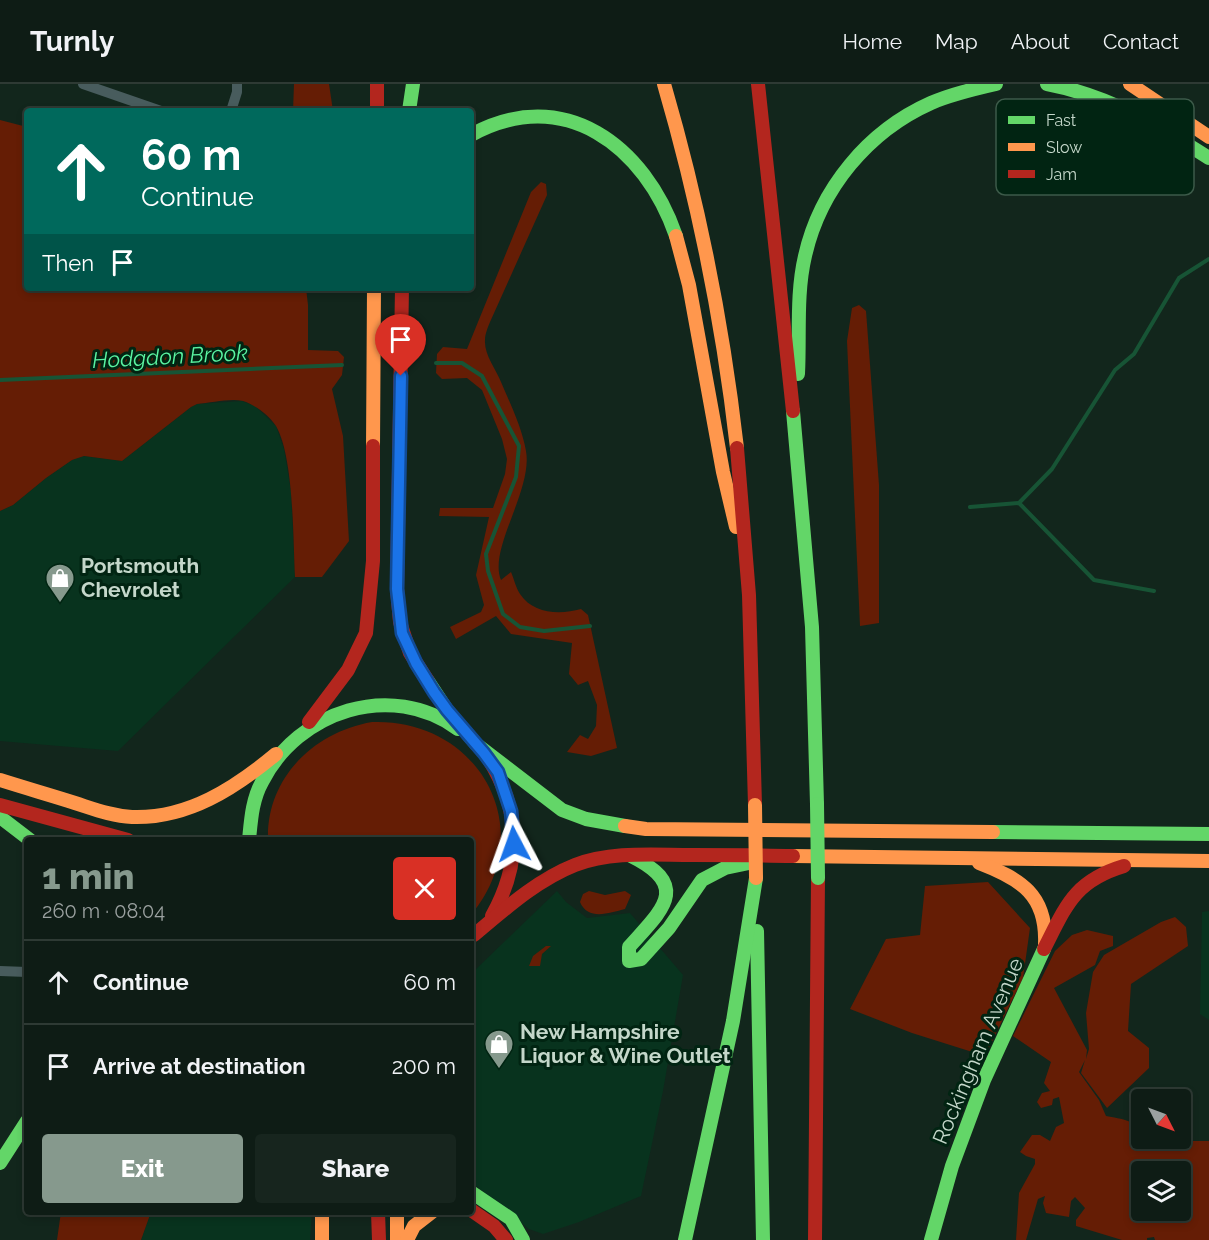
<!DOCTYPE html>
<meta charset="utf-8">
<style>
body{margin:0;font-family:Raleway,sans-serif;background:#17251e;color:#f1f3f6;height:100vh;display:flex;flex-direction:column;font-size:22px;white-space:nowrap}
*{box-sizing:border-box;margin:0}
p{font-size:20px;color:#9ba1a0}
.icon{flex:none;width:33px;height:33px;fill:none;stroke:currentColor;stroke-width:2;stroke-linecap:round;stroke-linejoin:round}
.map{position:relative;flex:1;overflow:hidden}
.details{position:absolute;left:24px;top:753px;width:450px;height:378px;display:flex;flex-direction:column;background:#0e1c15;border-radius:6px;box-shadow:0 3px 9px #0003,0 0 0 2px #2e3a34}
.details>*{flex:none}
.hud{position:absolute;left:24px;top:24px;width:450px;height:183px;border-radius:6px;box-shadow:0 3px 9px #0003,0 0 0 2px #2e3a34;background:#00695c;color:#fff;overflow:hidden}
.needle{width:39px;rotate:132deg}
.controls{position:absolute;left:1131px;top:1005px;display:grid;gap:12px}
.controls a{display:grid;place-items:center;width:60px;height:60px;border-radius:6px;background:#0e1c15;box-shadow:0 3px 9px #0003,0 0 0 2px #2e3a34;font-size:30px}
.pin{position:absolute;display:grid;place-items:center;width:51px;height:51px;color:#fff;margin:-62px -26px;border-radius:50% 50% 50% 0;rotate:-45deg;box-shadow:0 0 6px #0007}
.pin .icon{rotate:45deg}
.me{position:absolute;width:66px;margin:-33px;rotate:356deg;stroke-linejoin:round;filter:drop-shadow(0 0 4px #0008)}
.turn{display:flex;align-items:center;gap:21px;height:126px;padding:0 18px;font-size:27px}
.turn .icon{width:78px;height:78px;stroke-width:2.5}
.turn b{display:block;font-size:42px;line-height:51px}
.then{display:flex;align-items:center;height:57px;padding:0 18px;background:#0003;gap:12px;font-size:22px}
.round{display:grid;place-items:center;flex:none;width:63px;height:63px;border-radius:6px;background:#17251e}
.summary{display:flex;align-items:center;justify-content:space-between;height:102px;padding:0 18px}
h1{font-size:36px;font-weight:800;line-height:45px;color:#86998d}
.button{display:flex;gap:12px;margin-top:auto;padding:12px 18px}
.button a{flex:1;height:69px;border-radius:6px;background:#86998d;color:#fff;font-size:24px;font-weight:800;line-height:69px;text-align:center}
.button a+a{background:#17251e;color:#f1f3f6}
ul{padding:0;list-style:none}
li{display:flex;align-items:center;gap:18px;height:84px;padding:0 18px;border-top:2px solid #2e3a34}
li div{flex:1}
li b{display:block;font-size:22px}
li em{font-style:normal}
header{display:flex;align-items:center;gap:36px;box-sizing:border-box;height:84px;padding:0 30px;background:#0e1c15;border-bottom:2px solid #2e3a34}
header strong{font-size:28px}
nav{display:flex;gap:33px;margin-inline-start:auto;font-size:21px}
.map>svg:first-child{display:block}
.built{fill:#08331e}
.green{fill:#651d05;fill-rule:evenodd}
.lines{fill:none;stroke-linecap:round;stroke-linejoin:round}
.stream{stroke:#175435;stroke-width:4}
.street{stroke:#485c5d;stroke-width:10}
.fast{stroke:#63d668;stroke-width:14}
.slow{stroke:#ff974d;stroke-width:14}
.jam{stroke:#b3261e;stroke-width:14}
.fast-bridge{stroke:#63d668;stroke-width:14}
.slow-bridge{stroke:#ff974d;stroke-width:14}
.route-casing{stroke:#114b97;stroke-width:15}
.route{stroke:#1a73e8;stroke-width:10}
.labels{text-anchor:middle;stroke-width:6;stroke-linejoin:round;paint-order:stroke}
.poi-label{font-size:21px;font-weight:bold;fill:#c4d7ca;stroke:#012412;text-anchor:start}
.street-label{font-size:21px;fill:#c4d7ca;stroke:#012412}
.water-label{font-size:22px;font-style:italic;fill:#5af3a1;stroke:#012412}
.key{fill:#012412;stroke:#3c5a49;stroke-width:1.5}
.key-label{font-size:16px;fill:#c4d7ca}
</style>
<header>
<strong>Turnly</strong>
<nav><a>Home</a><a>Map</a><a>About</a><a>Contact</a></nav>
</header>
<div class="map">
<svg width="1209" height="1156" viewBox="0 0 1209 1156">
<rect width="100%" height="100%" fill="#12261c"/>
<!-- built -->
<g class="built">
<path d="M 242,317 L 255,322 L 276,342 L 284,365 L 291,407 L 295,493 L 118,667 L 0,657 L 0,427 L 13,421 L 46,394 L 72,376 L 84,372 L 122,377 L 191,323 L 197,320 Z"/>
<path d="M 557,807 L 566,818 L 587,834 L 630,829 L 683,891 L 663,1007 L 641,1112 L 579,1138 L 543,1150 L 529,1145 L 471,1098 L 471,890 Z"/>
<path d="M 1209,827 L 1209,936 L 1200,930 L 1202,828 Z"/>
<path d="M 151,1128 L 312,1128 L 310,1156 L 141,1156 Z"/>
</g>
<!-- green -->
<g class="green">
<path d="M 294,0 L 329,0 L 333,27 L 293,27 Z"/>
<path d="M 0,36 L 27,43 L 27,204 L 306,204 L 308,221 L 308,266 L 338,267 L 344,273 L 342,291 L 332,305 L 343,352 L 349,457 L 322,493 L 295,493 C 293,456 294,373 276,342 C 270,332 254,320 243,317 C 230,314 211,319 197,320 L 191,323 L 122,377 L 84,372 L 72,376 L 46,394 L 13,421 L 0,427 Z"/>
<path d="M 541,98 L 546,100 L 547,111 L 490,238 C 488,243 485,250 485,256 C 484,271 496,285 501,298 C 510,319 522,344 526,367 C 533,406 488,465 501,496 L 511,488 C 514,495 516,504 520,510 C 533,530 560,531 581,525 L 588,531 L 617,664 L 591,672 L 567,668 L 580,651 L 588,655 L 596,642 L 597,621 L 588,597 L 578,601 L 569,590 L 572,559 L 511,550 L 496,532 L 456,555 L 450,543 L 481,528 L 484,521 L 476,491 L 489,433 L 439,432 L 440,424 L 493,424 L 505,390 L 507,375 L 502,355 L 482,306 L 467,294 L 442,295 L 436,289 L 437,270 L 443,263 L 467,265 L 531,108 Z"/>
<path d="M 859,221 L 866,227 L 879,401 L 879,539 L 860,542 L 847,257 L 852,224 Z"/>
<path d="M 372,638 C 480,634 541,747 471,831 L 471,756 L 268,756 C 266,694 314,648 372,638 Z"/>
<path d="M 988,798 L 1030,844 L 1023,894 L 985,972 L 912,949 L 850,925 L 886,855 L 920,851 L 925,802 Z"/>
<path d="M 589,807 L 605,811 L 625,807 L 631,811 L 625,825 C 609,829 588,837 580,818 L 583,810 Z"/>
<path d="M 1175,833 L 1186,843 L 1188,862 L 1131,900 L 1128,947 L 1149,964 L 1149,984 L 1107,1024 L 1081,989 L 1085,976 L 1079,988 L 1099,1016 L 1106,1032 C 1120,1035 1142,1036 1142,1054 L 1146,1055 L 1148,1057 L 1209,1057 L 1209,1156 L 1155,1156 L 1154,1153 L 1147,1154 L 1147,1156 L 1122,1156 L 1076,1142 L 1076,1136 L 1085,1124 L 1075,1113 L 1071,1117 L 1069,1133 L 1046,1129 L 1043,1119 L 1045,1112 L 1038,1115 L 1026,1156 L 1016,1156 L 1019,1109 L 1035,1080 L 1035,1075 L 1026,1072 L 1020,1068 L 1032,1051 L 1040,1051 L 1050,1057 L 1056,1043 L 1064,1039 L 1059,1013 L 1053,1015 L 1052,1021 L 1041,1024 L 1037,1018 L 1042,1009 L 1050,1007 L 1044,999 L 1051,978 L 1013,952 L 1055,867 L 1072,851 L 1087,846 L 1113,852 L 1113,862 L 1100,867 L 1095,881 L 1054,904 L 1087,966 L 1086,975 L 1089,965 L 1086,929 L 1093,888 L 1104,871 L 1161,838 ZM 1142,1088 L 1180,1088 L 1180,1126 L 1142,1126 Z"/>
<path d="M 546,862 L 551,862 L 542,870 L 540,882 L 529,882 L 533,872 Z"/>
<path d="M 61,1128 L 151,1128 L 141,1156 L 57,1156 Z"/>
</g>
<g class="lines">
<!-- stream -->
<g class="stream">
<path d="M 436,279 L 462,279 L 482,292 L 519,362 L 516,393 L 486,470 L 488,487 L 503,530 L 520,543 L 544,547 L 590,542"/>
<path d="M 0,296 L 342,281"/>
<path d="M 1019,419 L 1052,385 L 1115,286 L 1134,270 L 1179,194 L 1209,175"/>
<path d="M 970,423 L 1019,419 L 1094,496 L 1154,507"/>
</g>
<!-- street -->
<g class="street">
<path d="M 83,0 L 161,27"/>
<path d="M 231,27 L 237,8 L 237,0"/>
<path d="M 0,887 L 27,888"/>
</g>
<!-- fast -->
<g class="fast">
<path d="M 1047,0 C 1108,11 1157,41 1209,74"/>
<path d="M 409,27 L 413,0"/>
<path d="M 471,51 C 564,0 645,62 676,152"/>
<path d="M 798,290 C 800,251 796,210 805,172 C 820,105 868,47 931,19 C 952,10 974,5 996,0"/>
<path d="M 793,327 L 812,543 L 817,720"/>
<path d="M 428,597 L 447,626 L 476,660 L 562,726 L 586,735 L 625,742"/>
<path d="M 0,733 L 30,756"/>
<path d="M 993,748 L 1209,750"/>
<path d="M 249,756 C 251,736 252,716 262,698 C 298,627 391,596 458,645"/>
<path d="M 631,772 C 692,802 662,826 629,863 L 629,877 L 641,875 L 669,844 L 702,796 L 725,784 L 749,779"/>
<path d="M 757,847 L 763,1156"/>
<path d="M 0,1079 L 27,1037"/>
<path d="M 471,1108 L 511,1135 L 523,1156"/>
<path d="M 685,1156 L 733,937 L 756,794"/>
<path d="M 931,1156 L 952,1082 L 984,996 L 1044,865"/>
</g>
<!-- slow -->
<g class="slow">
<path d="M 664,0 C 699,120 723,241 737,364"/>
<path d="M 1130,0 L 1209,53"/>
<path d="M 676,152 L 689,201 L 723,388 L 736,443"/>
<path d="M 373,362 L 374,204"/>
<path d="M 0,696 C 25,704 50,711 75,719 C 94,725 112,732 132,733 C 188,735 235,704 276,670"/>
<path d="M 625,742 L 646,745 L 993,748"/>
<path d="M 793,772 L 1209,777"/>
<path d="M 979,779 C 1021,795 1047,811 1045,860"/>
<path d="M 322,1128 L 322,1156"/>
<path d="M 397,1128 L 397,1156"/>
<path d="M 407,1156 L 414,1142 L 432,1128"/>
</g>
<!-- jam -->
<g class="jam">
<path d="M 377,0 L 377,27"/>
<path d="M 758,0 L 793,327"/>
<path d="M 402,204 L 397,505 L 400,538 L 410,569 L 428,597"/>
<path d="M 737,364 L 749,511 L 755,721"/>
<path d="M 309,638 L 348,586 L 366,549 L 373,477 L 373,362"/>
<path d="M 488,674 C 521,727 522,778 492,832"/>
<path d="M 0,721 L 128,756"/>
<path d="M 474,851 C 505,825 537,796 575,781 C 612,767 653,771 692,771 C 726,771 759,771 793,772"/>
<path d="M 1044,865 C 1066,822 1074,797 1124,782"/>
<path d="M 471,1126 L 494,1142 L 506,1156"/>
<path d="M 378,1128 L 379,1156"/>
<path d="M 815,1156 L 818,794"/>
</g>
<!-- fast-bridge -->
<path class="fast-bridge" d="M 817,720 L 818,794"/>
<!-- slow-bridge -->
<path class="slow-bridge" d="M 755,721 L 756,794"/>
</g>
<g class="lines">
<!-- route casing -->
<g class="route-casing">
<path id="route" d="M 401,292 L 397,505 L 402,549 L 416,579 L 434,608 L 447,626 L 484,669 L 498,688 L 511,727 L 514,760"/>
</g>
<!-- route -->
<use href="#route" class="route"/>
</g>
<!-- icons -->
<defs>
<g id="shop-pin" transform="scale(1.5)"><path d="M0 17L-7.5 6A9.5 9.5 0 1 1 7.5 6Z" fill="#86998d" stroke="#012412"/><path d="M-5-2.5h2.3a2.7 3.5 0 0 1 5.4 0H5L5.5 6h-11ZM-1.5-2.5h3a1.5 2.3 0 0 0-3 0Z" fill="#fff"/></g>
</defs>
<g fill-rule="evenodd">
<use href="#shop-pin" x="60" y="494"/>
<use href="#shop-pin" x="499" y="960"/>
</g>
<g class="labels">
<!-- poi labels -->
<g class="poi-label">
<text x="81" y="489">Portsmouth<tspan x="81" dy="24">Chevrolet</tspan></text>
<text x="520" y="955">New Hampshire<tspan x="520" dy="24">Liquor &amp; Wine Outlet</tspan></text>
</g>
<!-- street labels -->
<g class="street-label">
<text transform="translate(978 967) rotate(-67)" y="7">Rockingham Avenue</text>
</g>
<!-- water labels -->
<g class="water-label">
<text transform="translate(170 272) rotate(-3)" y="8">Hodgdon Brook</text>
</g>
</g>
<!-- legend -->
<rect x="996" y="15" width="198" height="96" rx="9" class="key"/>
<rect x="1008" y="32" width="27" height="8" fill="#63d668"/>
<rect x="1008" y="59" width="27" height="8" fill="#ff974d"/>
<rect x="1008" y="86" width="27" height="8" fill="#b3261e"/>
<g class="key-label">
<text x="1046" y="42">Fast</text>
<text x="1046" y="69">Slow</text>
<text x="1046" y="96">Jam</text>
</g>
</svg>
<div class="controls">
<a><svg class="needle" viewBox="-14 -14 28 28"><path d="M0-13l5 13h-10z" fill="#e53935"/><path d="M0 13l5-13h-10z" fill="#9ba1a0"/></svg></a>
<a><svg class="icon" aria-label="layers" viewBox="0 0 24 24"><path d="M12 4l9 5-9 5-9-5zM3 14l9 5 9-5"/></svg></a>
</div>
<div class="pin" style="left:401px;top:292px;background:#d93025"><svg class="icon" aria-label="arrive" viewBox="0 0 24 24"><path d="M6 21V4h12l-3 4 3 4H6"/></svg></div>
<svg class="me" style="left:514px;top:760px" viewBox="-20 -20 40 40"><path d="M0-17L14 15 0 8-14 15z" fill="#1a73e8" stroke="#fff" stroke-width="4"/></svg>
<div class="hud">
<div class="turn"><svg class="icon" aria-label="ahead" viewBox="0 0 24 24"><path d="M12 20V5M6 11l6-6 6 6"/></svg><div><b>60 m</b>Continue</div></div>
<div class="then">Then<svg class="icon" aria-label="arrive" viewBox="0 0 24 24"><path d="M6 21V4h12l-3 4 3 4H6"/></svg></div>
</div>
<section class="details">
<div class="summary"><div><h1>1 min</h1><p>260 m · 08:04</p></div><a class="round" style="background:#d93025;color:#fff"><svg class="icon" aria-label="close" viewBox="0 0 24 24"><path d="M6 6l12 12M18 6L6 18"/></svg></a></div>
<ul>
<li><svg class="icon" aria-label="ahead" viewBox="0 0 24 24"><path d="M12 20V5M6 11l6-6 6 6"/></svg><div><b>Continue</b></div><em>60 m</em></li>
<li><svg class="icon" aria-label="arrive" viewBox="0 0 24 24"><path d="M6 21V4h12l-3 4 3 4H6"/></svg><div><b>Arrive at destination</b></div><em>200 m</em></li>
</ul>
<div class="button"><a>Exit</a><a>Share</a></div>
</section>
</div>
